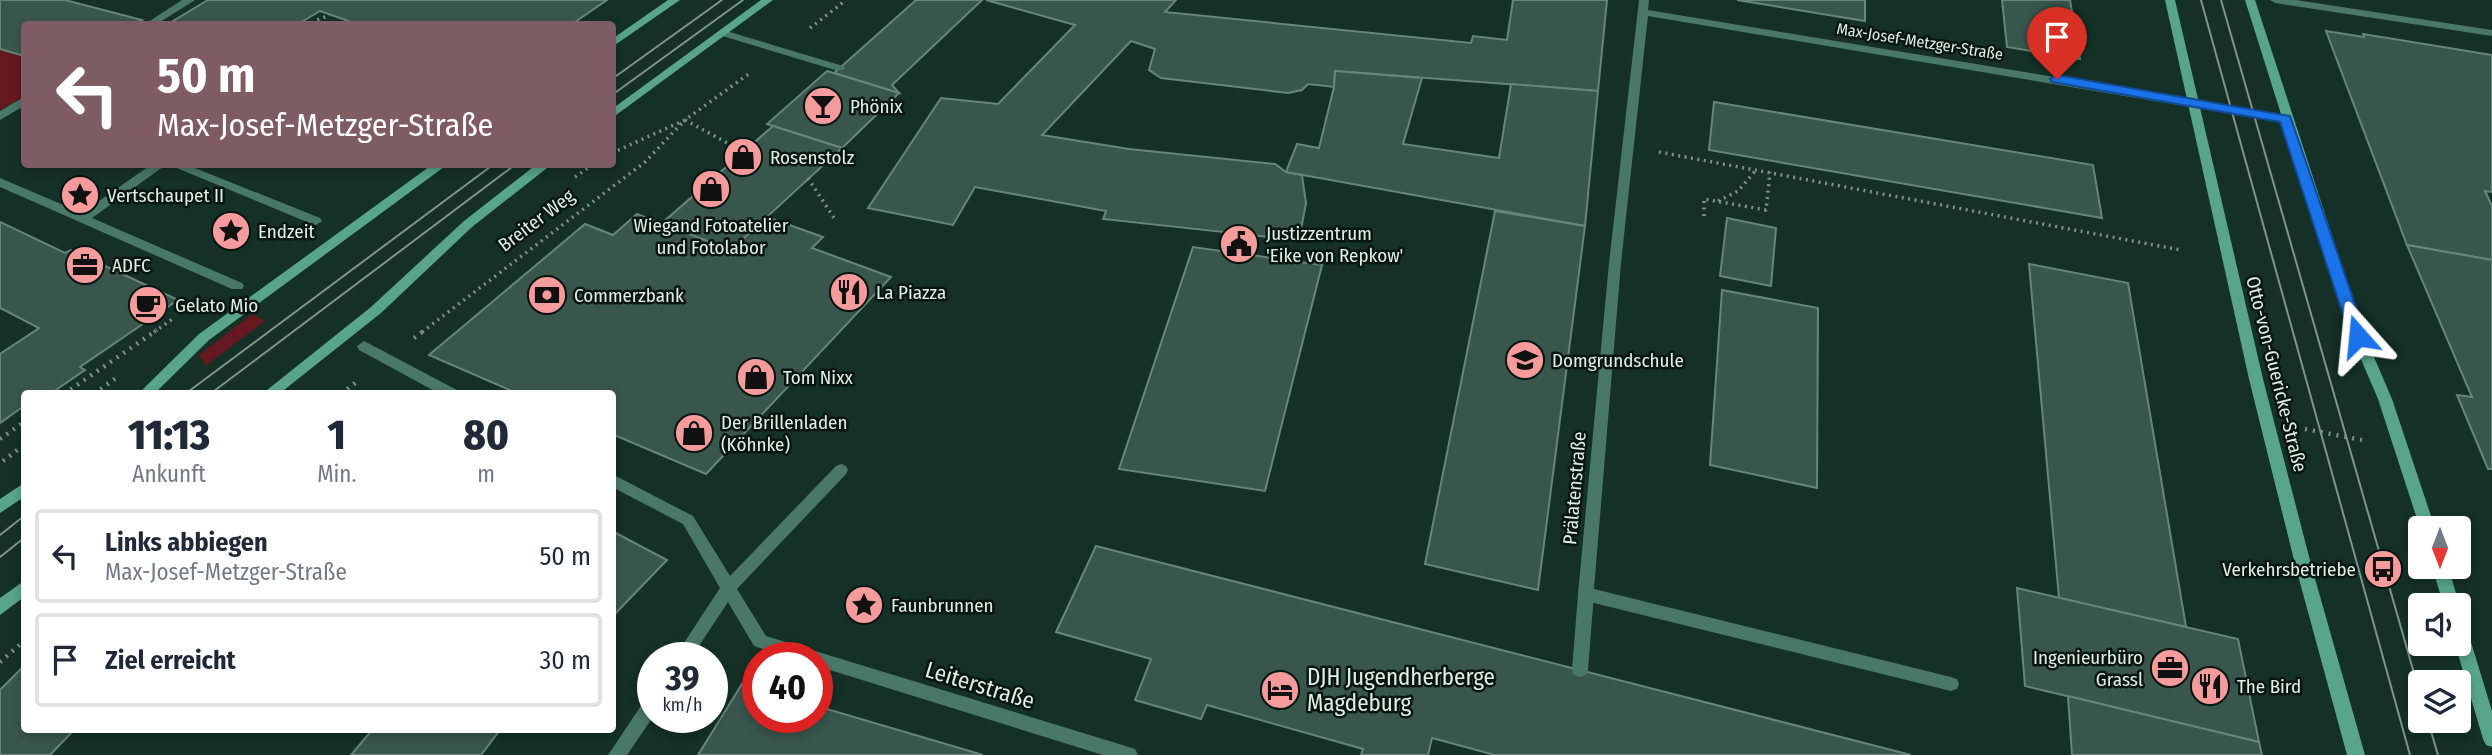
<!DOCTYPE html>
<html lang="de">
<meta charset="utf-8">
<style>
body{margin:0;font-family:"Fira Sans Condensed",sans-serif;background:#f2f2f3;color:#1f2937;height:100vh;display:flex;flex-direction:column;font-size:26px;white-space:nowrap}
*{box-sizing:border-box;margin:0}
p{font-size:23px;color:#747a83}
.icon{flex:none;width:38px;height:38px;fill:none;stroke:currentColor;stroke-width:2;stroke-linecap:round;stroke-linejoin:round}
.map{position:relative;flex:1;overflow:hidden}
.side{position:absolute;left:21px;top:390px;width:595px;height:343px;display:flex;flex-direction:column;background:#fff;border-radius:7px;box-shadow:0 4px 10px #0003}
.side>*{flex:none}
.top-card{position:absolute;left:21px;top:21px;width:595px;height:147px;border-radius:7px;box-shadow:0 4px 10px #0003;background:#7f5c64;color:#fff;overflow:hidden}
.needle{width:46px;rotate:180deg}
.tools{position:absolute;left:2408px;top:516px;display:grid;gap:14px}
.tools a{display:grid;place-items:center;width:63px;height:63px;border-radius:7px;background:#fff;box-shadow:0 4px 10px #0003;font-size:35px}
.speed{position:absolute;left:637px;top:642px;display:flex;gap:14px;font-size:35px;font-weight:700;text-align:center}
.speed>*{display:grid;place-content:center;width:91px;height:91px;border-radius:50%;background:#fff;box-shadow:0 4px 10px #0003;line-height:1}
.speed small{font-size:18px;font-weight:400}
.speed .limit{border:10px solid #d22;background:#fff;color:#111}
.pin{position:absolute;display:grid;place-items:center;width:60px;height:60px;color:#fff;margin:-72px -30px;border-radius:50% 50% 50% 0;rotate:-45deg;box-shadow:0 0 7px #0007}
.pin .icon{rotate:45deg}
.me{position:absolute;width:77px;margin:-38px;rotate:342deg;stroke-linejoin:round;filter:drop-shadow(0 0 5px #0008)}
.turn{display:flex;align-items:center;gap:24px;height:147px;padding:0 21px;font-size:32px}
.turn .icon{width:91px;height:91px;stroke-width:2.5}
.turn b{display:block;font-size:49px;line-height:60px}
.eta{display:flex;justify-content:space-evenly;align-items:center;height:119px;text-align:center}
.eta b{font-size:42px;font-weight:800;line-height:49px}
ul{padding:0;list-style:none}
li{display:flex;align-items:center;gap:21px;height:94px;margin:0 14px 10px;padding:0 7px;border:4px solid #e0e1e3;border-radius:7px}
li div{flex:1}
li b{display:block;font-size:26px}
li em{font-style:normal}
.map>svg:first-child{display:block}
.green{fill:#661820}
.building{fill:#39564c;stroke:#67857a;stroke-width:2}
.lines{fill:none;stroke-linecap:round;stroke-linejoin:round}
.path-far1{stroke:#7d928a;stroke-width:3.5;stroke-dasharray:2 4.5;stroke-linecap:butt}
.path{stroke:#7d928a;stroke-width:4.5;stroke-dasharray:2 6;stroke-linecap:butt}
.lane{fill:#4a7868;fill-rule:evenodd}
.street{fill:#4a7868;fill-rule:evenodd}
.secondary{fill:#58a58b;fill-rule:evenodd}
.tram{stroke:#7e948c;stroke-width:2}
.route{fill:#1a73e8;stroke:#114b97;stroke-width:2}
.labels{text-anchor:middle;stroke-width:5;stroke-linejoin:round;paint-order:stroke}
.far-street-label{font-size:16px;fill:#dfefe8;stroke:#091511}
.poi-label{font-size:19px;fill:#dfefe8;stroke:#091511;text-anchor:start}
.street-label{font-size:19px;fill:#dfefe8;stroke:#091511}
.near-poi-label{font-size:23px;fill:#dfefe8;stroke:#091511;text-anchor:start}
.near-street-label{font-size:23px;fill:#dfefe8;stroke:#091511}
</style>
<div class="map">
<svg width="2492" height="755" viewBox="0 0 2492 755">
<rect width="100%" height="100%" fill="#143027"/>
<!-- green -->
<g class="green">
<path d="M 0,50 L 24,56 L 24,97 L 0,110 Z"/>
<path d="M 252,314 L 265,321 L 206,366 L 199,355 Z"/>
</g>
<!-- building -->
<g class="building">
<path d="M 0,0 L 65,0 L 142,20 L 134,24 L 24,24 L 24,56 L 0,49 Z"/>
<path d="M 208,0 L 607,0 L 572,24 L 357,24 L 320,11 L 298,24 L 168,24 Z"/>
<path d="M 916,0 L 982,0 L 892,85 L 899,93 L 834,73 Z"/>
<path d="M 986,0 L 1176,0 L 1165,12 L 1471,43 L 1473,36 L 1507,40 L 1513,0 L 1607,0 L 1598,91 L 1335,71 L 1334,87 L 1308,84 L 1302,90 L 1288,93 L 1161,78 L 1149,70 L 1155,49 L 1131,41 L 1042,135 L 1129,149 L 1275,164 L 1286,172 L 1302,175 L 1306,203 L 1299,240 L 1250,235 L 1244,254 L 1322,265 L 1265,491 L 1119,469 L 1193,247 L 1228,252 L 1233,233 L 1103,219 L 1106,211 L 975,187 L 953,225 L 868,208 L 941,98 L 998,104 L 1075,25 Z"/>
<path d="M 1737,0 L 1865,0 L 1865,21 Z"/>
<path d="M 2002,0 L 2070,0 L 2080,59 L 2007,47 Z"/>
<path d="M 2326,31 L 2364,37 L 2363,34 L 2492,55 L 2492,192 L 2485,191 L 2492,206 L 2492,260 L 2407,245 Z"/>
<path d="M 827,71 L 899,93 L 842,148 L 767,124 Z"/>
<path d="M 1335,71 L 1422,78 L 1403,144 L 1499,158 L 1511,84 L 1598,91 L 1585,226 L 1286,172 L 1297,144 L 1319,148 L 1334,87 Z"/>
<path d="M 1714,102 L 2093,165 L 2102,218 L 1709,150 Z"/>
<path d="M 773,126 L 842,148 L 731,250 L 661,224 Z"/>
<path d="M 1495,211 L 1585,226 L 1538,590 L 1425,564 Z"/>
<path d="M 637,214 L 731,250 L 767,217 L 823,237 L 812,248 L 891,277 L 706,474 L 612,434 L 612,394 L 519,394 L 429,355 L 585,224 L 613,235 Z"/>
<path d="M 1727,218 L 1776,228 L 1771,286 L 1720,276 Z"/>
<path d="M 0,222 L 65,253 L 71,250 L 178,300 L 80,367 L 85,370 L 50,394 L 24,394 L 24,406 L 0,423 L 0,354 L 39,328 L 0,308 Z"/>
<path d="M 2407,245 L 2492,260 L 2492,469 L 2488,469 L 2457,395 L 2472,397 Z"/>
<path d="M 2029,264 L 2128,283 L 2186,627 L 2059,598 Z"/>
<path d="M 1722,290 L 1818,308 L 1817,488 L 1710,465 Z"/>
<path d="M 612,531 L 667,560 L 612,617 Z"/>
<path d="M 1096,546 L 1911,755 L 1495,755 L 1432,738 L 1428,755 L 1361,755 L 1363,749 L 1207,705 L 1201,719 L 1135,700 L 1151,659 L 1056,632 Z"/>
<path d="M 2017,588 L 2238,639 L 2259,742 L 2025,686 Z"/>
<path d="M 24,666 L 24,730 L 74,730 L 50,755 L 0,755 L 0,690 Z"/>
<path d="M 742,684 L 758,688 L 758,718 L 817,718 L 817,706 L 983,755 L 698,755 Z"/>
<path d="M 2068,696 L 2259,742 L 2262,755 L 2072,755 Z"/>
<path d="M 372,730 L 500,730 L 481,755 L 351,755 Z"/>
</g>
<g class="lines">
<!-- path-far1 -->
<g class="path-far1">
<path d="M 314,24 L 314,21 L 330,15"/>
<path d="M 810,28 L 846,0"/>
<path d="M 685,120 L 744,152"/>
<path d="M 1659,152 L 2181,250"/>
<path d="M 612,153 L 685,120 L 750,73"/>
<path d="M 575,177 L 594,164"/>
<path d="M 808,178 L 834,218"/>
<path d="M 1718,201 L 1738,191 L 1756,170"/>
<path d="M 1704,216 L 1704,199 L 1766,210 L 1770,172"/>
<path d="M 154,332 L 174,318"/>
<path d="M 422,332 L 645,162 L 685,120"/>
</g>
<!-- path -->
<g class="path">
<path d="M 414,338 L 425,330"/>
<path d="M 64,394 L 157,330"/>
<path d="M 94,394 L 116,378"/>
<path d="M 341,394 L 359,380"/>
<path d="M 2305,429 L 2362,440"/>
<path d="M 0,439 L 24,422"/>
<path d="M 3,461 L 24,445"/>
<path d="M 0,662 L 24,641"/>
</g>
<!-- lane -->
<g class="lane">
<path d="M 723,30 L 843,66 L 845,68 L 843,70 L 835,70 L 719,35 L 718,33 Z"/>
<path d="M 1586,587 L 1592,589 L 1594,594 L 1588,670 L 1586,675 L 1580,677 L 1574,675 L 1572,670 L 1578,594 L 1580,589 Z"/>
</g>
<!-- street -->
<g class="street">
<path d="M 182,0 L 195,0 L 157,24 L 145,24 Z"/>
<path d="M 1639,0 L 1649,0 L 1648,10 L 2286,115 L 2292,119 L 2286,123 L 1648,16 L 1621,263 L 1594,589 L 1951,677 L 1957,679 L 1959,684 L 1957,689 L 1951,691 L 1586,601 L 1580,599 L 1578,594 L 1609,263 Z"/>
<path d="M 2270,0 L 2296,0 L 2492,30 L 2492,36 L 2275,3 Z"/>
<path d="M 24,97 L 24,106 L 0,120 L 0,111 Z"/>
<path d="M 152,164 L 167,164 L 92,218 L 242,283 L 244,286 L 242,289 L 232,289 L 0,187 L 0,178 L 82,213 Z"/>
<path d="M 167,164 L 185,164 L 320,218 L 322,221 L 316,225 L 312,224 Z"/>
<path d="M 364,341 L 457,390 L 459,394 L 440,394 L 359,350 L 357,346 Z"/>
<path d="M 841,464 L 846,466 L 848,470 L 846,474 L 737,589 L 766,636 L 1129,747 L 1135,749 L 1138,755 L 1103,755 L 817,666 L 817,658 L 791,658 L 754,646 L 728,602 L 691,658 L 674,658 L 720,588 L 683,524 L 612,487 L 612,474 L 693,516 L 730,576 L 836,466 Z"/>
<path d="M 653,694 L 653,717 L 627,755 L 608,755 L 647,697 Z"/>
</g>
<!-- secondary -->
<g class="secondary">
<path d="M 668,0 L 680,0 L 612,47 L 612,39 Z"/>
<path d="M 761,0 L 773,0 L 612,118 L 612,109 Z"/>
<path d="M 2165,0 L 2175,0 L 2263,379 L 2312,568 L 2365,755 L 2347,755 L 2296,568 L 2249,379 Z"/>
<path d="M 2245,0 L 2255,0 L 2365,336 L 2392,399 L 2435,528 L 2420,528 L 2378,399 L 2351,336 Z"/>
<path d="M 433,164 L 448,164 L 209,340 L 154,394 L 138,394 L 199,334 Z"/>
<path d="M 537,164 L 552,164 L 472,227 L 381,313 L 279,394 L 262,394 L 371,307 L 464,221 Z"/>
<path d="M 24,483 L 24,497 L 0,513 L 0,499 Z"/>
<path d="M 2432,567 L 2448,567 L 2460,606 L 2459,609 L 2459,606 L 2444,606 Z"/>
<path d="M 24,581 L 24,597 L 0,615 L 0,598 Z"/>
<path d="M 2459,622 L 2465,624 L 2467,629 L 2492,711 L 2492,747 L 2486,745 L 2483,739 L 2455,644 L 2459,644 Z"/>
</g>
<!-- tram -->
<g class="tram">
<path d="M 2201,0 L 2410,755"/>
<path d="M 2221,0 L 2420,694"/>
<path d="M 612,79 L 722,0"/>
<path d="M 612,95 L 743,0"/>
<path d="M 185,394 L 494,164"/>
<path d="M 210,394 L 516,164"/>
<path d="M 0,535 L 24,516"/>
<path d="M 0,557 L 24,538"/>
<path d="M 2428,721 L 2438,755"/>
</g>
</g>
<!-- route -->
<path class="route" d="M 2057,75 L 2290,116 L 2366,336 L 2364,340 L 2353,340 L 2350,336 L 2280,122 L 2052,82 L 2050,79 Z"/>
<!-- icons -->
<defs>
<g id="bar-disc" transform="scale(2.0125)"><circle r="9.5" fill="#f59b9b" stroke="#091511"/><path d="M-6-5H6L.8 .8V4.5H3.5V6h-7V4.5H-.8V.8Z" fill="#111"/></g>
<g id="shop-disc" transform="scale(2.0125)"><circle r="9.5" fill="#f59b9b" stroke="#091511"/><path d="M-5-2.5h2.3a2.7 3.5 0 0 1 5.4 0H5L5.5 6h-11ZM-1.5-2.5h3a1.5 2.3 0 0 0-3 0Z" fill="#111"/></g>
<g id="sight-disc" transform="scale(2.0125)"><circle r="9.5" fill="#f59b9b" stroke="#091511"/><path d="M0-6L1.8-2.2L6-1.7L2.9 1.2L3.7 5.4L0 3.3L-3.7 5.4L-2.9 1.2L-6-1.7L-1.8-2.2Z" fill="#111"/></g>
<g id="civic-disc" transform="scale(2.0125)"><circle r="9.5" fill="#f59b9b" stroke="#091511"/><path d="M-.6-6.5H3V-4.5H.6V-3L4-1V1h2V6H-6V1h2V-1L-.6-3ZM-1.2 2.5V6h2.4V2.5Z" fill="#111"/></g>
<g id="office-disc" transform="scale(2.0125)"><circle r="9.5" fill="#f59b9b" stroke="#091511"/><path d="M-6-3h4V-5.5h4V-3h4V5H-6ZM-1-4.5V-3h2v-1.5ZM-6 0V1H6V0Z" fill="#111"/></g>
<g id="restaurant-disc" transform="scale(2.0125)"><circle r="9.5" fill="#f59b9b" stroke="#091511"/><path d="M-5-6h1v4h1v-4h1v4h1v-4h1v5L-1.5 .5V6h-2V.5L-5-1ZM5-6V6H3V1.5H1.5Q1.5-4 5-6Z" fill="#111"/></g>
<g id="bank-disc" transform="scale(2.0125)"><circle r="9.5" fill="#f59b9b" stroke="#091511"/><path d="M-6-4H6V4H-6ZM0-2.3a2.3 2.3 0 1 0 0 4.6a2.3 2.3 0 1 0 0-4.6Z" fill="#111"/></g>
<g id="cafe-disc" transform="scale(2.0125)"><circle r="9.5" fill="#f59b9b" stroke="#091511"/><path d="M-5.5-4.5H6V0H3Q3 3.5 0 3.5H-2.5Q-5.5 3.5-5.5 0ZM3-3.2v2h1.7v-2ZM-6 4.5H4V6H-6Z" fill="#111"/></g>
<g id="school-disc" transform="scale(2.0125)"><circle r="9.5" fill="#f59b9b" stroke="#091511"/><path d="M0-5L7-2L0 1L-7-2ZM-4 1L0 2.5L4 1V4Q0 6-4 4Z" fill="#111"/></g>
<g id="bus-disc" transform="scale(2.0125)"><circle r="9.5" fill="#f59b9b" stroke="#091511"/><path d="M-5-6H5V4H4V6H2V4H-2V6H-4V4H-5ZM-3.5-4V0h7V-4ZM-3.5 1.2v1.5H-2V1.2ZM2 1.2v1.5H3.5V1.2Z" fill="#111"/></g>
<g id="hotel-disc" transform="scale(2.0125)"><circle r="9.5" fill="#f59b9b" stroke="#091511"/><path d="M-6-4.5h1.5V1H6V5H4.5V3h-9V5H-6ZM-4 0a1.8 1.8 0 1 1 3.6 0ZM.5 0V-2.5h3Q6-2.5 6 0Z" fill="#111"/></g>
</defs>
<g fill-rule="evenodd">
<use href="#bar-disc" x="823" y="106"/>
<use href="#shop-disc" x="743" y="157"/>
<use href="#shop-disc" x="711" y="189"/>
<use href="#sight-disc" x="80" y="195"/>
<use href="#sight-disc" x="231" y="231"/>
<use href="#civic-disc" x="1239" y="244"/>
<use href="#office-disc" x="85" y="265"/>
<use href="#restaurant-disc" x="849" y="292"/>
<use href="#bank-disc" x="547" y="295"/>
<use href="#cafe-disc" x="148" y="305"/>
<use href="#school-disc" x="1525" y="360"/>
<use href="#shop-disc" x="756" y="377"/>
<use href="#shop-disc" x="694" y="433"/>
<use href="#bus-disc" x="2383" y="569"/>
<use href="#sight-disc" x="864" y="605"/>
<use href="#office-disc" x="2170" y="668"/>
<use href="#restaurant-disc" x="2210" y="686"/>
<use href="#hotel-disc" x="1280" y="690"/>
</g>
<g class="labels">
<!-- far-street labels -->
<g class="far-street-label">
<text transform="translate(1920 41) rotate(9)" y="6">Max-Josef-Metzger-Straße</text>
</g>
<!-- poi labels -->
<g class="poi-label">
<text x="850" y="113">Phönix</text>
<text x="770" y="164">Rosenstolz</text>
<text x="107" y="202">Vertschaupet II</text>
<text x="711" y="232" text-anchor="middle">Wiegand Fotoatelier<tspan x="711" dy="22">und Fotolabor</tspan></text>
<text x="258" y="238">Endzeit</text>
<text x="1266" y="240">Justizzentrum<tspan x="1266" dy="22">'Eike von Repkow'</tspan></text>
<text x="112" y="272">ADFC</text>
<text x="876" y="299">La Piazza</text>
<text x="574" y="302">Commerzbank</text>
<text x="175" y="312">Gelato Mio</text>
<text x="1552" y="367">Domgrundschule</text>
<text x="783" y="384">Tom Nixx</text>
<text x="721" y="429">Der Brillenladen<tspan x="721" dy="22">(Köhnke)</tspan></text>
<text x="2356" y="576" text-anchor="end">Verkehrsbetriebe</text>
<text x="891" y="612">Faunbrunnen</text>
<text x="2143" y="664" text-anchor="end">Ingenieurbüro<tspan x="2143" dy="22">Grassl</tspan></text>
<text x="2237" y="693">The Bird</text>
</g>
<!-- street labels -->
<g class="street-label">
<text transform="translate(536 220) rotate(-37)" y="7">Breiter Weg</text>
<text transform="translate(2277 374) rotate(76)" y="7">Otto-von-Guericke-Straße</text>
<text transform="translate(1574 488) rotate(-85)" y="7">Prälatenstraße</text>
</g>
<!-- near-poi labels -->
<g class="near-poi-label">
<text x="1307" y="685">DJH Jugendherberge<tspan x="1307" dy="26">Magdeburg</tspan></text>
</g>
<!-- near-street labels -->
<g class="near-street-label">
<text transform="translate(980 685) rotate(17)" y="8">Leiterstraße</text>
</g>
</g>
</svg>
<div class="tools">
<a><svg class="needle" viewBox="-14 -14 28 28"><path d="M0-13l5 13h-10z" fill="#e53935"/><path d="M0 13l5-13h-10z" fill="#747a83"/></svg></a>
<a><svg class="icon" aria-label="sound" viewBox="0 0 24 24"><path d="M4 9h4l5-4v14l-5-4H4zM17 9q2 3 0 6"/></svg></a>
<a><svg class="icon" aria-label="layers" viewBox="0 0 24 24"><path d="M12 4l9 5-9 5-9-5zM3 14l9 5 9-5"/></svg></a>
</div>
<div class="speed"><div>39<small>km/h</small></div><div class="limit">40</div></div>
<div class="pin" style="left:2057px;top:79px;background:#d93025"><svg class="icon" aria-label="arrive" viewBox="0 0 24 24"><path d="M6 21V4h12l-3 4 3 4H6"/></svg></div>
<svg class="me" style="left:2358px;top:336px" viewBox="-20 -20 40 40"><path d="M0-17L14 15 0 8-14 15z" fill="#1a73e8" stroke="#fff" stroke-width="4"/></svg>
<div class="top-card">
<div class="turn"><svg class="icon" aria-label="left" viewBox="0 0 24 24"><path d="M17 20v-9H6M10 6l-5 5 5 5"/></svg><div><b>50 m</b>Max-Josef-Metzger-Straße</div></div>
</div>
<section class="side">
<div class="eta">
<div><b>11:13</b><p>Ankunft</p></div>
<div><b>1</b><p>Min.</p></div>
<div><b>80</b><p>m</p></div>
</div>
<ul>
<li><svg class="icon" aria-label="left" viewBox="0 0 24 24"><path d="M17 20v-9H6M10 6l-5 5 5 5"/></svg><div><b>Links abbiegen</b><p>Max-Josef-Metzger-Straße</p></div><em>50 m</em></li>
<li><svg class="icon" aria-label="arrive" viewBox="0 0 24 24"><path d="M6 21V4h12l-3 4 3 4H6"/></svg><div><b>Ziel erreicht</b></div><em>30 m</em></li>
</ul>
</section>
</div>
